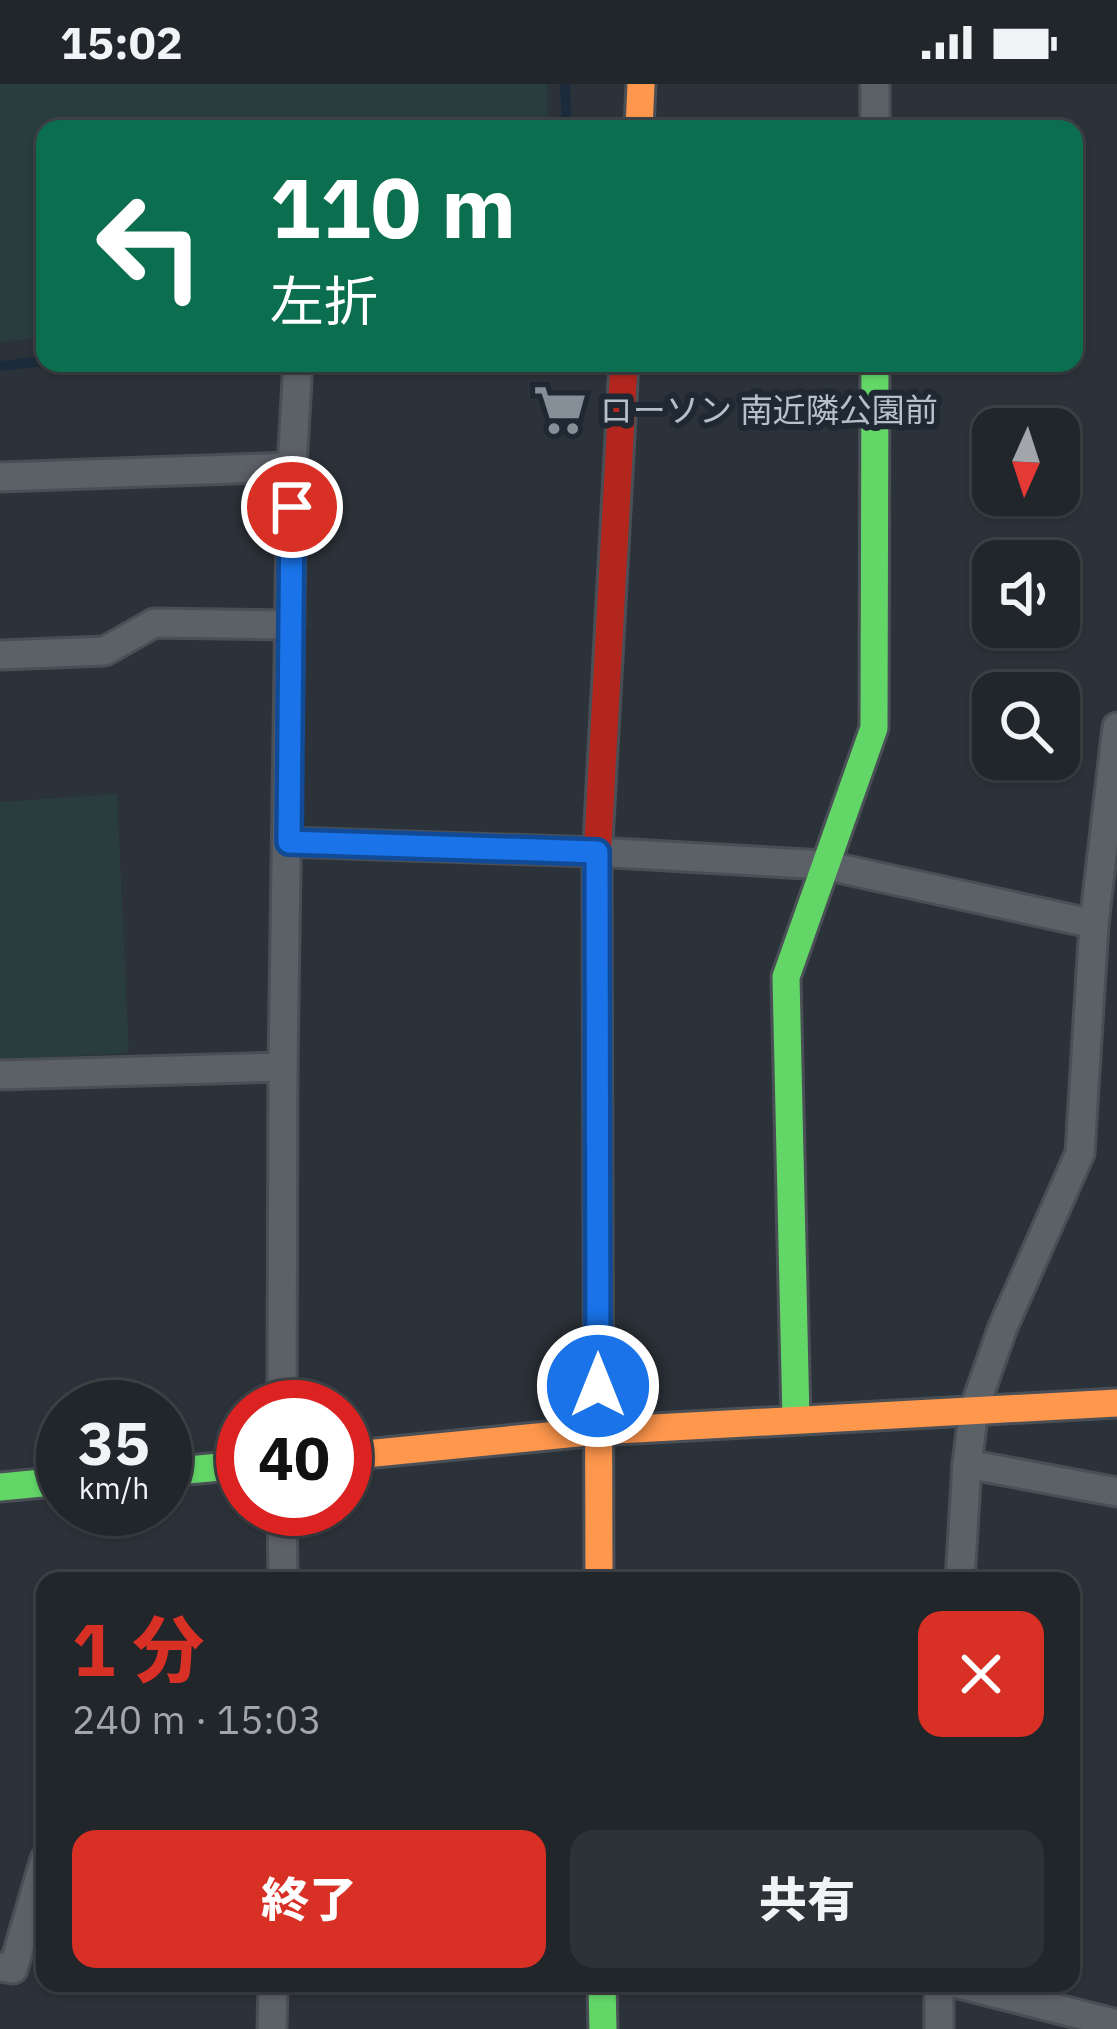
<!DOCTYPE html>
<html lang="ja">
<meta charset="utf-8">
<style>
body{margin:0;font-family:"IBM Plex Sans","Noto Sans JP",sans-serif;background:#2d3237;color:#f1f3f6;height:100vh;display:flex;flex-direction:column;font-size:45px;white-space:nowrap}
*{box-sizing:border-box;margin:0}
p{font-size:39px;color:#a2a5a9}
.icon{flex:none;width:66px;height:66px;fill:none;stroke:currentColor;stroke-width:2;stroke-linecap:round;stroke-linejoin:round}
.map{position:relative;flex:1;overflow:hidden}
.details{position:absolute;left:36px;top:1488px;width:1044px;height:420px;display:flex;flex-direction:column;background:#21262b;border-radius:24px;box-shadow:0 3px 9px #0004,0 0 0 3px #3e4347}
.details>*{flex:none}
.hud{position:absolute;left:36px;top:36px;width:1047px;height:252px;border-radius:24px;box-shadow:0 3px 9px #0004,0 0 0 3px #3e4347;background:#0b6e4f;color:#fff;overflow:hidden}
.needle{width:78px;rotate:183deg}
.buttons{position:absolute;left:972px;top:324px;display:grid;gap:24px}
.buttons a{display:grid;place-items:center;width:108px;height:108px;border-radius:24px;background:#21262b;box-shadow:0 3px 9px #0004,0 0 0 3px #3e4347;font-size:60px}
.speed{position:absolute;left:36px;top:1296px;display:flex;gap:24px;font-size:60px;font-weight:700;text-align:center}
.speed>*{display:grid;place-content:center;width:156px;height:156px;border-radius:50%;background:#21262b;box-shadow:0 3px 9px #0004,0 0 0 3px #3e4347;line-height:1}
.speed small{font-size:30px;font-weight:400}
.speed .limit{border:18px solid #d22;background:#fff;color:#111}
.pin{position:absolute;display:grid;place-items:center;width:102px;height:102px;color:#fff;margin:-51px;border:6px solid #fff;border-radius:50%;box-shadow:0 3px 12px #0007}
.me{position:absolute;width:132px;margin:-66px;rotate:0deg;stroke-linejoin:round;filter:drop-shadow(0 0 9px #0008)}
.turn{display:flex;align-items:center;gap:42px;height:252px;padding:0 36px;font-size:54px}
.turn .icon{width:156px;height:156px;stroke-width:2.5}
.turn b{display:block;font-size:84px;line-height:102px}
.round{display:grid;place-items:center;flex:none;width:126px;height:126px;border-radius:24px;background:#2d3237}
.headline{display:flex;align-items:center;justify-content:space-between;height:204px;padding:0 36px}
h1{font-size:72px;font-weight:800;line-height:90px;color:#d93025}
.cta{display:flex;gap:24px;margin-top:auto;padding:24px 36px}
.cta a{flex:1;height:138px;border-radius:24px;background:#d93025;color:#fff;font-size:48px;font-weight:800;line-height:138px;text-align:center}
.cta a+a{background:#2d3237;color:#f1f3f6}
.status{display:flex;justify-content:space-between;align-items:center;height:84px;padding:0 60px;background:#21262b;direction:ltr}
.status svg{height:33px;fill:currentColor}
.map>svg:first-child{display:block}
.green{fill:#293c3e}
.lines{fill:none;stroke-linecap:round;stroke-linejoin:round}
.stream{stroke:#1c2b3b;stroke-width:10}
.street-casing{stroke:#4a4f56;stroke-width:33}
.fast-casing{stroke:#4a4f56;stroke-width:33}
.slow-casing{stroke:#4a4f56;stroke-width:33}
.jam-casing{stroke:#4a4f56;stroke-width:33}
.street{stroke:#5c6067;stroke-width:27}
.fast{stroke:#63d668;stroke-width:27}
.slow{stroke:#ff974d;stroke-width:27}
.jam{stroke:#b3261e;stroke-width:27}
.route-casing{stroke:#114b97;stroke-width:30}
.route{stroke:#1a73e8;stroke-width:21}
.labels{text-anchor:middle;stroke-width:12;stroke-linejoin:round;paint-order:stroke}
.poi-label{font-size:33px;fill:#b7bfc9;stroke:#202933;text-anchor:start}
</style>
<div class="status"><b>15:02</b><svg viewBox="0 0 49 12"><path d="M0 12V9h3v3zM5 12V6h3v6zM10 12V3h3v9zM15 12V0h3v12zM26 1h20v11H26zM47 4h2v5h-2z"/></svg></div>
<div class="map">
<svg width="1117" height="1945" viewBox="0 0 1117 1945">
<rect width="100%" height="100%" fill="#2c3239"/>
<!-- green -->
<g class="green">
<path d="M 0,0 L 547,0 L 548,45 L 45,45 L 45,253 L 0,258 Z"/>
<path d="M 117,710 L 129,969 L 0,976 L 0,718 Z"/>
</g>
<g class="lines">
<!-- stream -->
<g class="stream">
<path d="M 565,0 L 567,45"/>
<path d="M 0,282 L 45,277"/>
</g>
<!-- street casing -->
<g class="street-casing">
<g id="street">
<path d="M 875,45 L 875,0"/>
<path d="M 0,393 L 292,383"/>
<path d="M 0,571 L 105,567 L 154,539 L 290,541"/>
<path d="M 288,758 L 597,768 L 824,781 L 1094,840"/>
<path d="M 0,991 L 283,983"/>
<path d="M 282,1323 L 283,983 L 292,383 L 298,279"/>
<path d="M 967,1380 L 1117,1408"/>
<path d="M 282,1425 L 283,1497"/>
<path d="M 960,1497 L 967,1380 L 974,1325 L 1003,1243 L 1080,1069 L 1094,840 L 1117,643"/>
<path d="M 0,1883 L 13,1885 L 45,1775"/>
<path d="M 955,1899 L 1117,1940"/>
<path d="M 272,1945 L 273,1899"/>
<path d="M 939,1945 L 939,1899"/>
</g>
</g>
<!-- fast casing -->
<g class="fast-casing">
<g id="fast">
<path d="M 796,1336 L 786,893 L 874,644 L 875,279"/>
<path d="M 165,1388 L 243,1381"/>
<path d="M 0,1403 L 63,1397"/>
<path d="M 602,1899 L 603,1945"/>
</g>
</g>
<!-- slow casing -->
<g class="slow-casing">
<g id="slow">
<path d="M 639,45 L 641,0"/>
<path d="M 597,776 L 599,1497"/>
<path d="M 345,1372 L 598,1347 L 1117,1319"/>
</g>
</g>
<!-- jam casing -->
<g class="jam-casing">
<path id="jam" d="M 597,776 L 624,279"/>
</g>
<!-- street -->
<use href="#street" class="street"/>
<!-- fast -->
<use href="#fast" class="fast"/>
<!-- slow -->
<use href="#slow" class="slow"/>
<!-- jam -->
<use href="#jam" class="jam"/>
</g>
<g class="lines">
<!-- route casing -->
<g class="route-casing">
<path id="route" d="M 292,423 L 289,758 L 597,768 L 598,1302"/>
</g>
<!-- route -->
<use href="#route" class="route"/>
</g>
<!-- icons -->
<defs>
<g id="supermarket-bare" transform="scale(4.14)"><path d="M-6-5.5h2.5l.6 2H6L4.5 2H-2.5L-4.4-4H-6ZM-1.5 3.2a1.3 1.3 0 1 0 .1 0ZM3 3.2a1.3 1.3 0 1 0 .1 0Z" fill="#868e97" stroke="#202933" stroke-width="2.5" paint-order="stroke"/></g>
</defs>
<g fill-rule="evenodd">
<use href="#supermarket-bare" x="560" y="326"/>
</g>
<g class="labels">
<!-- poi labels -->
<g class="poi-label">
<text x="600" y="338">ローソン 南近隣公園前</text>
</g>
</g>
</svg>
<div class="buttons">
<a><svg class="needle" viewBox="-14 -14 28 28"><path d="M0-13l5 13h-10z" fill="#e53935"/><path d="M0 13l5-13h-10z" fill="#a2a5a9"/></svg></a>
<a><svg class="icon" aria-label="sound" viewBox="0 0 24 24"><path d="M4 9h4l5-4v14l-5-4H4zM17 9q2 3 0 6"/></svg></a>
<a><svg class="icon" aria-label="search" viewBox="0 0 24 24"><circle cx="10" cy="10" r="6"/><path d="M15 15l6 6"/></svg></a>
</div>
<div class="speed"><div>35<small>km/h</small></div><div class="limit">40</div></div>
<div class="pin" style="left:292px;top:423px;background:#d93025"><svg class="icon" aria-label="arrive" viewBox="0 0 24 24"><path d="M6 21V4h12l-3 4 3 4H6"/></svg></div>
<svg class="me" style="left:598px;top:1302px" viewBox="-20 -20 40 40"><circle r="17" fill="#1a73e8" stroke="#fff" stroke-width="3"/><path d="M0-11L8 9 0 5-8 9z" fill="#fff"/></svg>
<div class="hud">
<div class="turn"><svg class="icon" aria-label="left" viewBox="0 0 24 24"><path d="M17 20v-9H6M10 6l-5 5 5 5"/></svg><div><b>110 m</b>左折</div></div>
</div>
<section class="details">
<div class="headline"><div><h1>1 分</h1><p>240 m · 15:03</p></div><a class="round" style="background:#d93025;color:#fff"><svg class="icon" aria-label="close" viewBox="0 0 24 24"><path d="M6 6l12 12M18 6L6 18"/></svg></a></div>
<div class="cta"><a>終了</a><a>共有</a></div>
</section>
</div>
